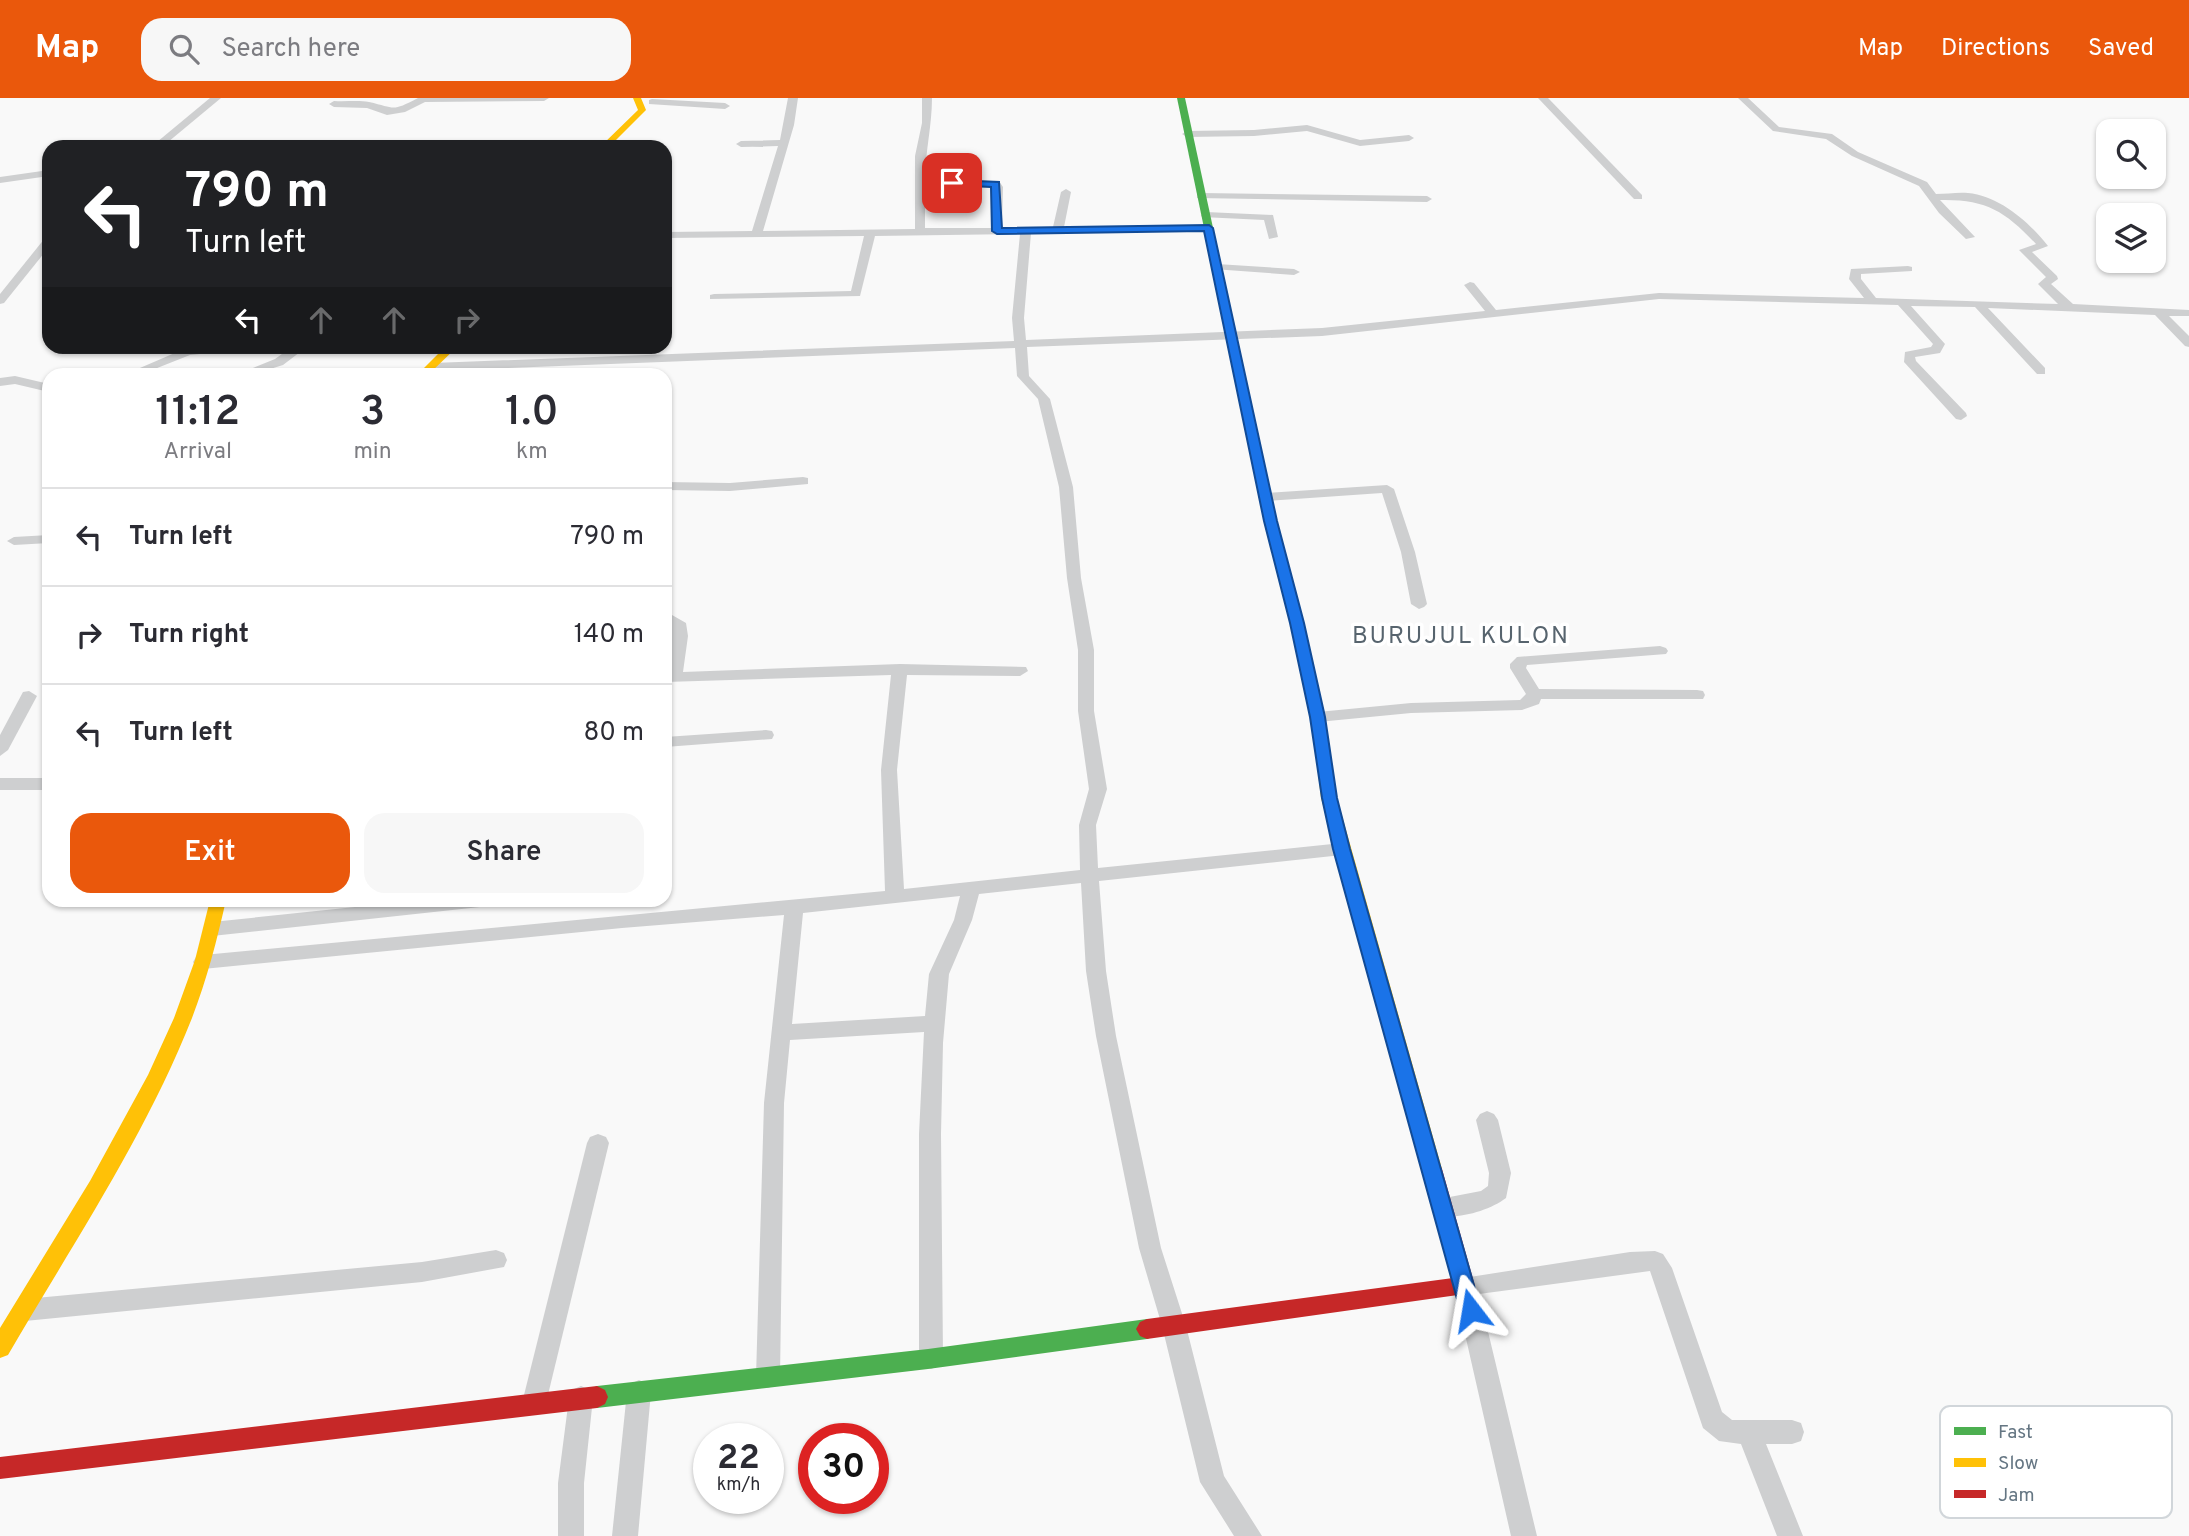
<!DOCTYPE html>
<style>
body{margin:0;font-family:Overpass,sans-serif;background:#f7f7f7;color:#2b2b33;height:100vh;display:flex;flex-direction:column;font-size:26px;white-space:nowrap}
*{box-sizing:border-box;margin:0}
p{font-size:23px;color:#7c7c81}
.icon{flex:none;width:38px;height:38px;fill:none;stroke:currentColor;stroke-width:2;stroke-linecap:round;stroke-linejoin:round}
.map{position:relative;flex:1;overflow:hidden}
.side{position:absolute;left:42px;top:270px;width:630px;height:539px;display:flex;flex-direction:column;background:#fff;border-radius:21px;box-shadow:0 2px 5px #0004}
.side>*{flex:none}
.guide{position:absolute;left:42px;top:42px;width:630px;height:214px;border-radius:21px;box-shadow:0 2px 5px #0004;background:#202124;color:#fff;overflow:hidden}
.controls{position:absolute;left:2096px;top:21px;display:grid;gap:14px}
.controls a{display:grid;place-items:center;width:70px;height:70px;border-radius:14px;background:#fff;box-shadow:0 2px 5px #0004;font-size:35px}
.speed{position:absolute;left:693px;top:1325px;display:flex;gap:14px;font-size:35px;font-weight:700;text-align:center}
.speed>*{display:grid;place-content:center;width:91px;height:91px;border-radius:50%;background:#fff;box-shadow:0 2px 5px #0004;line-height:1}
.speed small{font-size:18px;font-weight:400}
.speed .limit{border:10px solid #d22;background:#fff;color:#111}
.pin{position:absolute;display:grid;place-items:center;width:60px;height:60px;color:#fff;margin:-30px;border-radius:14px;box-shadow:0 4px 10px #0006}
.me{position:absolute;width:77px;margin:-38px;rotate:346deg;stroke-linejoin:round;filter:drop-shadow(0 0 5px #0008)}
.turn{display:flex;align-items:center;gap:24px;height:147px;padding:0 28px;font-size:32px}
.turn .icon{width:91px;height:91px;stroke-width:2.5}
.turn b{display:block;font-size:49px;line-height:60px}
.lanes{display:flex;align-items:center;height:66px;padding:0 28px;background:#0003;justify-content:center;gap:35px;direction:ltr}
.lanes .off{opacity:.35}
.eta{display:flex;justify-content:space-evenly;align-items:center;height:119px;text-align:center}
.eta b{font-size:42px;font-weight:600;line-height:49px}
.cta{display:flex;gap:14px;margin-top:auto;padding:14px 28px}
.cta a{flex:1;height:80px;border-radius:21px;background:#ea580c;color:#fff;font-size:28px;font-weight:600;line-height:80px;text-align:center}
.cta a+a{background:#f7f7f7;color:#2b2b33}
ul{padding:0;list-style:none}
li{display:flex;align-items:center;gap:21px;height:98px;padding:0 28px;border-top:2px solid #e1e1e2}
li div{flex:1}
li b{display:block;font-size:26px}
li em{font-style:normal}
header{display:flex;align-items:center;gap:42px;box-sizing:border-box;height:98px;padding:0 35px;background:#ea580c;color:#fff}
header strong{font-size:33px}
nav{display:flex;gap:38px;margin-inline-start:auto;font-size:24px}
.search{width:490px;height:63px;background:#f7f7f7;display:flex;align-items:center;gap:18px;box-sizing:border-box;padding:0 24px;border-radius:21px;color:#7c7c81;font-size:26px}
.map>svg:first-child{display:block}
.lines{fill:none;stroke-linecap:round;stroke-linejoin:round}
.street{fill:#cecfd0;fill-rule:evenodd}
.fast{fill:#4caf50;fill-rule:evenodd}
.slow{fill:#ffc107;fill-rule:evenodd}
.jam{fill:#c62828;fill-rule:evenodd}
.route{fill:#1a73e8;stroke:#114b97;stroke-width:2}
.labels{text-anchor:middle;stroke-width:7;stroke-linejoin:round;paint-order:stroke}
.quarter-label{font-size:24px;letter-spacing:2px;fill:#57646e;stroke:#fff}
.key{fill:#fff;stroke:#d1d6da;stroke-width:2}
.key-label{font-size:19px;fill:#657683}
</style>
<header>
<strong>Map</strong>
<div class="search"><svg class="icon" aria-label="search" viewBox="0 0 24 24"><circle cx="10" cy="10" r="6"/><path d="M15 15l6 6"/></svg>Search here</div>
<nav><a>Map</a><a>Directions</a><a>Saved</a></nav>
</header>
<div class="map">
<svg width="2189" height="1438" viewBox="0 0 2189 1438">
<rect width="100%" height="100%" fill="#f9f9f9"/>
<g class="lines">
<!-- street -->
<g class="street">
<path d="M 210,0 L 221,0 L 162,49 L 151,49 Z"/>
<path d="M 418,0 L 549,0 L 544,3 L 425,4 L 405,14 L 387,17 L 367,10 L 334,9 L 329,6 L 334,3 C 345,4 358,2 369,4 C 396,10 391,14 418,0 Z"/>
<path d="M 788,0 L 798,0 L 794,27 L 763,133 L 915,131 L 915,58 L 922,25 L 922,0 L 932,0 C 932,28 925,55 925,83 L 999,83 L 1003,89 L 1002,129 L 1053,129 L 1061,94 L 1066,91 L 1071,94 L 1064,129 L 1209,127 L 1214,130 L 1209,133 L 1031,135 L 1024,220 L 1026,242 L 1322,230 L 1485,213 L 1464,187 L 1470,184 L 1474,185 L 1496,212 L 1659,195 L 1864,200 L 1849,181 L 1851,171 L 1908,168 L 1912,169 L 1912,173 L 1861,176 L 1861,181 L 1876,200 L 2058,206 L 2038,186 L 2046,179 L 2019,152 L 2036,146 C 2005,113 1986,101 1940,102 L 1975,139 L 1966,141 L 1939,115 L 1919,88 L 1852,58 L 1826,41 L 1773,33 L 1738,0 L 1748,0 L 1779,29 L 1832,36 L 1858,54 L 1927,84 L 1936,96 C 1946,96 1958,94 1968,95 C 2000,98 2030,125 2048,148 L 2032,154 L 2057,178 L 2058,181 L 2051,186 L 2073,206 L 2189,212 L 2189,218 L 2169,218 L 2189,238 L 2189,249 L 2185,248 L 2155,217 L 1988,210 L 2045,270 L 2045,276 L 2037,276 L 1975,209 L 1911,208 L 1945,246 L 1940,255 L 1915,259 L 1916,263 L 1966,315 L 1967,318 L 1961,322 L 1956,321 L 1904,264 L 1905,254 L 1931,249 L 1933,246 L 1898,207 L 1659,201 L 1322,238 L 1027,249 L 1029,278 L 1050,301 L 1073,389 L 1081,480 L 1094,552 L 1094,613 L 1107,691 L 1096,727 L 1098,770 L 1342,745 L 1348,747 L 1351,751 L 1348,755 L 1342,757 L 1099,783 L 1106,873 L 1116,938 L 1161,1150 L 1186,1228 L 1224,1378 L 1262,1438 L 1234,1438 L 1200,1384 L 1162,1228 L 1139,1150 L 1096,938 L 1086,873 L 1081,785 L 979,796 L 972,822 L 949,876 L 943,945 L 941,1036 L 943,1260 L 939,1268 L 931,1271 L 923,1268 L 919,1260 L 919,1036 L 924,934 L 790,942 L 784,1005 L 780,1279 L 776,1287 L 768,1290 L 760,1287 L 756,1279 L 764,1005 L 784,817 L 622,830 L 203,871 L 196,869 L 193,864 L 196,859 L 203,857 L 885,793 L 881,672 L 891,577 L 665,584 L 672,545 L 671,527 L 665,524 L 665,513 L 686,525 L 688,538 L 683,574 L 900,566 L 1026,569 L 1028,573 L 1020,578 L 907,577 L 897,672 L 904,791 L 1080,772 L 1079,727 L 1089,691 L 1078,613 L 1078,552 L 1067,480 L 1059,389 L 1038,301 L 1017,278 L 1015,250 L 433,273 L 427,269 L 433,265 L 1014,243 L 1012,220 L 1020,136 L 875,138 L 860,198 L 710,201 L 710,197 L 714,196 L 851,193 L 864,138 L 665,140 L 665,134 L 752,133 L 778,48 L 741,49 L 736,46 L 741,43 L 780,42 ZM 992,88 L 992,130 L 925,130 L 925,89 ZM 960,798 L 954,822 L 929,876 L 925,918 L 792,926 L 803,815 Z"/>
<path d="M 1538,0 L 1548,0 L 1642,97 L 1642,101 L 1634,101 Z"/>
<path d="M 652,1 L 725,5 L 730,8 L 725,11 L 649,6 L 649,2 Z"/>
<path d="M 1307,27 L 1360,42 L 1409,37 L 1414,40 L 1409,43 L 1360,48 L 1307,33 L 1254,38 L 1187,39 L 1182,36 L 1187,33 L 1254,32 Z"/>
<path d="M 49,72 L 49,78 L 0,85 L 0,79 Z"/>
<path d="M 1201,95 L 1427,98 L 1432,101 L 1427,104 L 1197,100 L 1197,96 Z"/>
<path d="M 1206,114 L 1273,117 L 1278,139 L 1269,141 L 1264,122 L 1202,119 L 1201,117 Z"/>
<path d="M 49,139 L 49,149 L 4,205 L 0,206 L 0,196 L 45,140 Z"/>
<path d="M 1217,166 L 1294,171 L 1300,174 L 1294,177 L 1213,171 L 1211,169 Z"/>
<path d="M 203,248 L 218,248 L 210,255 L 190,257 L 142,276 L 126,276 L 184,251 Z"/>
<path d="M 293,248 L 308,248 L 283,267 L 254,276 L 248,272 L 275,261 Z"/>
<path d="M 15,278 L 49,286 L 49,294 L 15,286 L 0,288 L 0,280 Z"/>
<path d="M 803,379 L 808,380 L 808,386 L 730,393 L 665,392 L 665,384 L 730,385 Z"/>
<path d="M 1387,387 L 1394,391 L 1415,454 L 1427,506 L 1424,509 L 1419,511 L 1411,506 L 1401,454 L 1382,395 L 1265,403 L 1258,399 L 1265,395 Z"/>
<path d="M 49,437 L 49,445 L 14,447 L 7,443 L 14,439 Z"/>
<path d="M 1660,548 L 1666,550 L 1668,553 L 1666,556 L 1527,567 L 1526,570 L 1539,591 L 1697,592 L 1703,593 L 1705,597 L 1703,601 L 1541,601 L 1539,606 L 1522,612 L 1411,615 L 1318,624 L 1310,619 L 1318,614 L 1411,605 L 1520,602 L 1526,596 L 1510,570 L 1510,566 L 1517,559 Z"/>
<path d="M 29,593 L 37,598 L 8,652 L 0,658 L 0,637 L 23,594 Z"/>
<path d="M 766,632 L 772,633 L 774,637 L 772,641 L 665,649 L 665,639 Z"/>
<rect x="0" y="680" width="49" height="12"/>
<path d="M 422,802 L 489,802 L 487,807 L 480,809 L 212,838 L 205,836 L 203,831 L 205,826 L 212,824 Z"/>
<path d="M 1487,1013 L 1494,1016 L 1498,1022 L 1511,1075 L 1506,1100 C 1489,1113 1455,1123 1434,1116 L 1431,1109 L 1434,1102 L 1481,1093 L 1488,1088 L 1489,1075 L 1476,1022 L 1480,1016 Z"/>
<path d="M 598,1036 L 606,1039 L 609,1045 L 546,1305 L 543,1313 L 534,1317 L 525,1313 L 522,1305 L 587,1045 L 590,1039 Z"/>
<path d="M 496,1152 L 504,1155 L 507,1162 L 504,1169 L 422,1184 L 25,1223 L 17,1220 L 13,1212 L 17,1204 L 25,1201 L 422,1164 Z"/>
<path d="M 1655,1153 L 1663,1156 L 1672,1170 L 1722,1314 L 1732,1322 L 1792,1322 L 1801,1325 L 1804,1334 L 1801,1343 L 1792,1346 L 1766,1346 L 1803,1438 L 1777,1438 L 1741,1346 L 1719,1343 L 1703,1330 L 1650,1173 L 1479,1196 L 1537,1438 L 1511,1438 L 1454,1188 L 1457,1181 L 1630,1154 Z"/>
<path d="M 639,1282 L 648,1286 L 651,1294 L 638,1438 L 612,1438 L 627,1294 L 630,1286 Z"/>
<path d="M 581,1288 L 590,1292 L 593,1300 L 584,1385 L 584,1438 L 558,1438 L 558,1385 L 569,1300 L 572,1292 Z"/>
</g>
<!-- fast -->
<g class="fast">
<path d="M 1177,0 L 1185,0 L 1240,255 L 1235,258 L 1230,255 Z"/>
<path d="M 1147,1221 L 1154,1224 L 1158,1231 L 1154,1238 L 1147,1241 L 928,1271 L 597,1310 L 589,1306 L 586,1299 L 589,1292 L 597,1288 L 928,1251 Z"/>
</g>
<!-- slow -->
<g class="slow">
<path d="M 633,0 L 641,0 L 646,12 L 609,49 L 600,49 L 638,12 Z"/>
<path d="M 446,248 L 458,248 L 429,276 L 418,276 Z"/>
<path d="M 1298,524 L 1305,528 L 1325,619 L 1337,700 L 1442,1071 L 1439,1077 L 1432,1079 L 1425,1077 L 1422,1071 L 1321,700 L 1311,619 L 1291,528 Z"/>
<path d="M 210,802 L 226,802 C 217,842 207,881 192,920 C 145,1039 72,1147 8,1257 L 0,1260 L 0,1230 L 90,1083 L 148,977 L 174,920 L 195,862 Z"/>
</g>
<!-- jam -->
<g class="jam">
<path d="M 1235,252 L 1240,255 L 1276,423 L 1305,528 L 1298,532 L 1291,528 L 1264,423 L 1230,255 Z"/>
<path d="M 1432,1063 L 1439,1065 L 1442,1071 L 1475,1188 L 1472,1195 L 1147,1241 L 1140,1238 L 1136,1231 L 1140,1224 L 1147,1221 L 1453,1180 L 1422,1071 L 1425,1065 Z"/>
<path d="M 597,1288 L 605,1292 L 608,1299 L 605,1306 L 597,1310 L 0,1381 L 0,1359 Z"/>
</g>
</g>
<!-- route -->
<path class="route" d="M 952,82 L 999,84 L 1002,130 L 1209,127 L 1213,130 L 1277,423 L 1304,525 L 1325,619 L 1337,700 L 1350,751 L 1481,1212 L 1478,1219 L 1471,1222 L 1463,1219 L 1460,1212 L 1333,751 L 1322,700 L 1310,619 L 1290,525 L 1264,423 L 1204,133 L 997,136 L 992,133 L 991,89 L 949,87 L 948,85 Z"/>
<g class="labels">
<!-- quarter labels -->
<g class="quarter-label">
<text x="1461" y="545">BURUJUL KULON</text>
</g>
</g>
<!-- legend -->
<rect x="1940" y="1308" width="232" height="112" rx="10" class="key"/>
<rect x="1954" y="1329" width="32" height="8" fill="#4caf50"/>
<rect x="1954" y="1360" width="32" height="9" fill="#ffc107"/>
<rect x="1954" y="1392" width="32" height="8" fill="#c62828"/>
<g class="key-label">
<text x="1998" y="1340">Fast</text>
<text x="1998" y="1371">Slow</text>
<text x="1998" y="1403">Jam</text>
</g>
</svg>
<div class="controls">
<a><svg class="icon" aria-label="search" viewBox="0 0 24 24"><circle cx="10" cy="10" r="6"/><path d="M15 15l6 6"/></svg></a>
<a><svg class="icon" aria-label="layers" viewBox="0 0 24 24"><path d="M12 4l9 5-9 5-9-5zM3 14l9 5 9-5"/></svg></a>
</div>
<div class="speed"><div>22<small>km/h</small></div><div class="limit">30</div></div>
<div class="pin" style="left:952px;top:85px;background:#d93025"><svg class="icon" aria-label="arrive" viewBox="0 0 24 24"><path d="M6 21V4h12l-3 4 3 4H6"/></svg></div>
<svg class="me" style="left:1471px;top:1212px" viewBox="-20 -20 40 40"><path d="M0-17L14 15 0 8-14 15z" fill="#1a73e8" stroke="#fff" stroke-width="4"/></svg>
<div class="guide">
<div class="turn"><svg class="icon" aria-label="left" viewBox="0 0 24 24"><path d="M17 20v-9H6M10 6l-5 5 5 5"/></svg><div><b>790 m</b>Turn left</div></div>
<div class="lanes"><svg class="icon" aria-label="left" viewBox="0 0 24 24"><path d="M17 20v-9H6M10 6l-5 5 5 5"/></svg><svg class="icon off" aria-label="ahead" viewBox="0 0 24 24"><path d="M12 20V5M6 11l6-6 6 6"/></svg><svg class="icon off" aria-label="ahead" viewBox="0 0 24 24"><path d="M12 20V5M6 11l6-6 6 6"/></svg><svg class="icon off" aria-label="right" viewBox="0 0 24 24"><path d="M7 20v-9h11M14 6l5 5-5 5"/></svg></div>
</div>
<section class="side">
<div class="eta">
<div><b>11:12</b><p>Arrival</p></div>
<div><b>3</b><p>min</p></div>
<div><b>1.0</b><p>km</p></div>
</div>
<ul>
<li><svg class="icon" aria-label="left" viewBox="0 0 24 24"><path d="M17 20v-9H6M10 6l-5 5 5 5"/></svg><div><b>Turn left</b></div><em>790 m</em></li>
<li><svg class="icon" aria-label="right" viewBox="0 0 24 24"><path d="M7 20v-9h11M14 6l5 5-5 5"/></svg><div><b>Turn right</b></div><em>140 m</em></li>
<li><svg class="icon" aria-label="left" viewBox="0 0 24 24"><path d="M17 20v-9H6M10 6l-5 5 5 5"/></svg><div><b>Turn left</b></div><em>80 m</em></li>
</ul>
<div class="cta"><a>Exit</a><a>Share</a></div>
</section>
</div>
